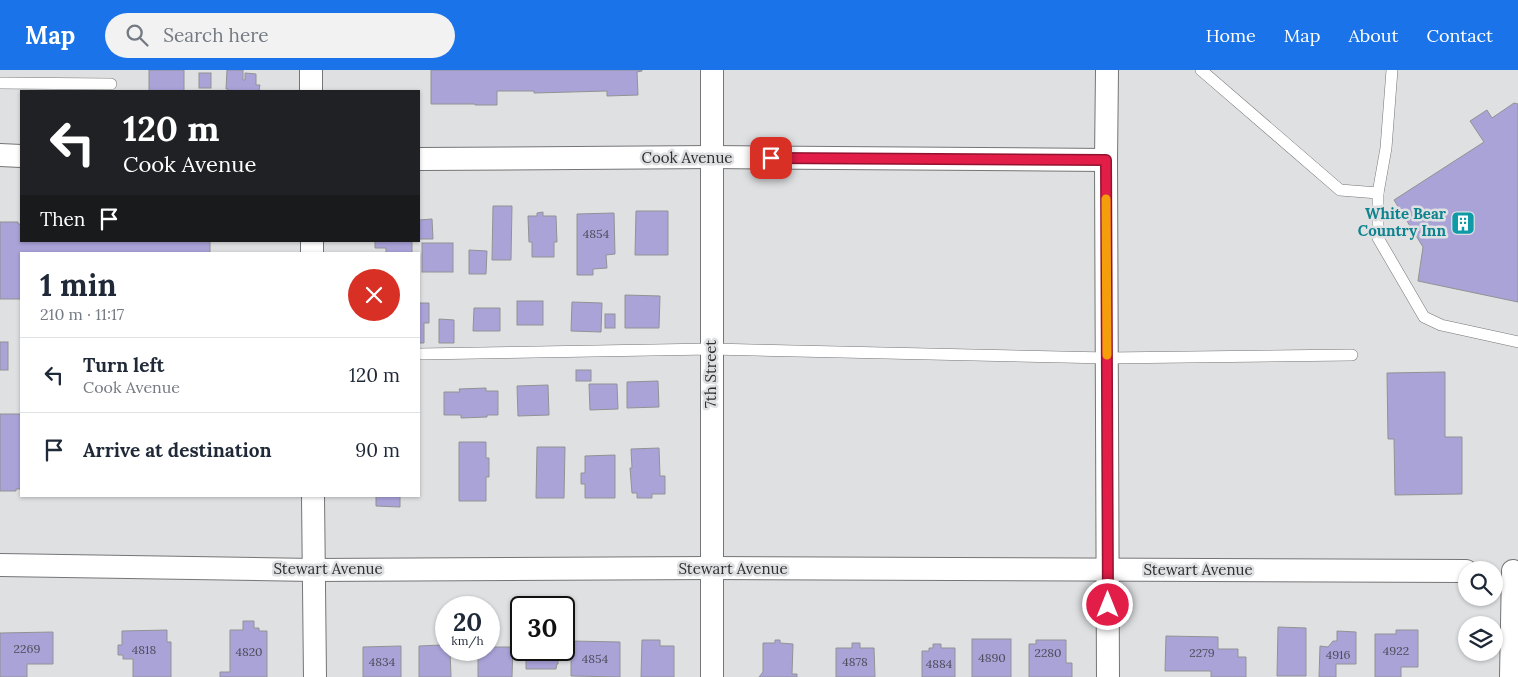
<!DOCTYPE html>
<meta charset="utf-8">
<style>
body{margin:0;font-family:Lora,serif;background:#f2f2f3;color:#1f2937;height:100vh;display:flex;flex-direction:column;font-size:19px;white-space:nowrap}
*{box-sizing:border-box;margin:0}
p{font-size:16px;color:#747a83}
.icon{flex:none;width:28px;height:28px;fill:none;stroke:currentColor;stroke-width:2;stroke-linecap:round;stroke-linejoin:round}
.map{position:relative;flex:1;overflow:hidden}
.panel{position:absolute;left:20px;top:182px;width:400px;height:245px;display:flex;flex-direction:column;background:#fff;border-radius:0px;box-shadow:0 1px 4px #0004}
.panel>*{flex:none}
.hud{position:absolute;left:20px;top:20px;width:400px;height:152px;border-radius:0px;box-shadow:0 1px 4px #0004;background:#202124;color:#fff;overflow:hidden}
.buttons{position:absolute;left:1458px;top:491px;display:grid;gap:10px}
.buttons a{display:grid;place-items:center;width:45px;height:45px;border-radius:50%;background:#fff;box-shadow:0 1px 4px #0004;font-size:25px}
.speed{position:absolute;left:435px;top:526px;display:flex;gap:10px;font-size:25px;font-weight:700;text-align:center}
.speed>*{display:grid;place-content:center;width:65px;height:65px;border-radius:50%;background:#fff;box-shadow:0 1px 4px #0004;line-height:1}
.speed small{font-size:12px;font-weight:400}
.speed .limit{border:2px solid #111;border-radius:8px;background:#fff;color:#111}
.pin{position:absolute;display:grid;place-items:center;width:42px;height:42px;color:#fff;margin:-21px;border-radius:10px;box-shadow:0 2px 8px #0006}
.me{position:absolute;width:55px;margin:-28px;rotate:0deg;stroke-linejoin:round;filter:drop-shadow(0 0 4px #0008)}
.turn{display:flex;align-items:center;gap:18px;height:105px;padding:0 20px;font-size:22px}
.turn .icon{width:65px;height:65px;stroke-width:2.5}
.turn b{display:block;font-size:35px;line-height:42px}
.then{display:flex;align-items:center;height:48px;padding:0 20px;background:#0003;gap:10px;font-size:19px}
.round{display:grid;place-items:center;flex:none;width:52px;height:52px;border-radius:26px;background:#f2f2f3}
.overview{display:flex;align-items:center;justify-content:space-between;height:85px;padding:0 20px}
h1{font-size:30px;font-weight:800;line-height:38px}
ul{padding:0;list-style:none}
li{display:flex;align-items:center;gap:15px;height:75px;padding:0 20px;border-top:1px solid #e0e1e3}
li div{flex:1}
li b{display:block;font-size:19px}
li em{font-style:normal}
header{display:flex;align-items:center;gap:30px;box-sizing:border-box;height:70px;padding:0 25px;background:#1a73e8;color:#fff}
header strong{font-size:24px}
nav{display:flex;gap:28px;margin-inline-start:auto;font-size:18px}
.search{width:350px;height:45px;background:#f2f2f3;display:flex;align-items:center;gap:12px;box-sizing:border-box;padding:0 18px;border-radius:28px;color:#747a83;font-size:19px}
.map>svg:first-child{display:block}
.building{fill:#a9a3d8;stroke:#929294}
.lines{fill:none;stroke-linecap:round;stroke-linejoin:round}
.service-casing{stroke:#757577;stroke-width:12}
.minor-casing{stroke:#757577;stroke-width:24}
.service{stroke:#fff;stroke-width:11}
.minor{stroke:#fff;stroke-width:22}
.route-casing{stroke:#92132f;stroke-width:12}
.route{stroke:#e11d48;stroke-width:9}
.slow{stroke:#f59e0b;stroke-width:9}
.labels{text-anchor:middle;stroke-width:5;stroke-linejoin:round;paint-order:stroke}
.number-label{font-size:12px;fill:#4d4c59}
.street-label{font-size:15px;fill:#2e2f2f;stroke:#dfe0e2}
.culture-label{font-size:15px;font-weight:bold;fill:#0d838f;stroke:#dfe0e2;text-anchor:end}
</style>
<header>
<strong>Map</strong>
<div class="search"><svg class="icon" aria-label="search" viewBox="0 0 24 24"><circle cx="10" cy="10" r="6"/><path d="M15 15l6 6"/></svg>Search here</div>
<nav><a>Home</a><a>Map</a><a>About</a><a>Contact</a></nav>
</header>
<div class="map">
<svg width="1518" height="607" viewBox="0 0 1518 607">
<rect width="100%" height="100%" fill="#dfe0e2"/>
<!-- building -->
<g class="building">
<rect x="149" y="0" width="35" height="21"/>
<path d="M 227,0 L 243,0 L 243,10 L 245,10 L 245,3 L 256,4 L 256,15 L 260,15 L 259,20 L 264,21 L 228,21 L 228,19 L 226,19 Z"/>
<path d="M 431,0 L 642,0 L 642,1 L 637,2 L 638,25 L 607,26 L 607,21 L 534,23 L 534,21 L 497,21 L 497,35 L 475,35 L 475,34 L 431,34 Z"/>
<rect x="199" y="3" width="12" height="15"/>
<path d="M 1514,33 L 1518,34 L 1518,232 L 1418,211 L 1423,177 L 1394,130 L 1484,72 L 1470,51 L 1487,40 L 1492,48 Z"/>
<path d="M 493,136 L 512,136 L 511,190 L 492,190 Z"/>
<path d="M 636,141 L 668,141 L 668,185 L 635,185 Z"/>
<path d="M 543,142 L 543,146 L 556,146 L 557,172 L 554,172 L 554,187 L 532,187 L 532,172 L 529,172 L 528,146 L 537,146 L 537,143 Z"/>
<path d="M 614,143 L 615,184 L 606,185 L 607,198 L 593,199 L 593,205 L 577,205 L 577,144 Z"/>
<path d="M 432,149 L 433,169 L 419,169 L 419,150 Z"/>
<path d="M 0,152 L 18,152 L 18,154 L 21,154 L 21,171 L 210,171 L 210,184 L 21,184 L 21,229 L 0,229 Z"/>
<path d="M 375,171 L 412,171 L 412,184 L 386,184 L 386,178 L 375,178 Z"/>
<rect x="422" y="173" width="31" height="29"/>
<path d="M 469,180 L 487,181 L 486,204 L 469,204 Z"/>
<path d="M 625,225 L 660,226 L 659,258 L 625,258 Z"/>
<rect x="517" y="231" width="26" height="24"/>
<path d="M 572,232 L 602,233 L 601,262 L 571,261 Z"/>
<path d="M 419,233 L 429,233 L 429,253 L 424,253 L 424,273 L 419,273 Z"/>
<path d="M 474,238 L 500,238 L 500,261 L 473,261 Z"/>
<rect x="605" y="244" width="10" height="14"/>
<path d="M 439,249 L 454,250 L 454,273 L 439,273 Z"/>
<rect x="0" y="272" width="8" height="28"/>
<rect x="576" y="300" width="15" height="11"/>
<path d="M 1445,302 L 1445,367 L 1462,367 L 1462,424 L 1395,425 L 1394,369 L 1388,369 L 1387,303 Z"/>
<path d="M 658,311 L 659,337 L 627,338 L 627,312 Z"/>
<path d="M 589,314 L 617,314 L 618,339 L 590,340 Z"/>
<path d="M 548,315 L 549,345 L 518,346 L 517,316 Z"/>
<path d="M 486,318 L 486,321 L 498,321 L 498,345 L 487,345 L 487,347 L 461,348 L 461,345 L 444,345 L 444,322 L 460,322 L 459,319 Z"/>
<path d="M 0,344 L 21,344 L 21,419 L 16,419 L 16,421 L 0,421 Z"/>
<path d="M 459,372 L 486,372 L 486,388 L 489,388 L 489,407 L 486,407 L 486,431 L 459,431 Z"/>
<path d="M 537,377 L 565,377 L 564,428 L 536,428 Z"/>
<path d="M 659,378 L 660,406 L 665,406 L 665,424 L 652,424 L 652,428 L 637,428 L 637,423 L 632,423 L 630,398 L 632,398 L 631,379 Z"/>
<path d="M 615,385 L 615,428 L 585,428 L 585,414 L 581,414 L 581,403 L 585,403 L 585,386 Z"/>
<path d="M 376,426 L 400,426 L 400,437 L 376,436 Z"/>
<path d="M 243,551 L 254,551 L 254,558 L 259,558 L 259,561 L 267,561 L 267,607 L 220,607 L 220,602 L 230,602 L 230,560 L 243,560 Z"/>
<path d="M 1278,557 L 1306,558 L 1306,606 L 1277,606 Z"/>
<path d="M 167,560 L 167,572 L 171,572 L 171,607 L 133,607 L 133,589 L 123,589 L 123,585 L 118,585 L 118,575 L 122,575 L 122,561 Z"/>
<path d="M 1396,560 L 1418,560 L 1418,597 L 1401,597 L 1401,607 L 1375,607 L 1375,564 L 1396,564 Z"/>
<path d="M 1337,561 L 1356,562 L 1356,594 L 1336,594 L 1336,607 L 1319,607 L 1320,576 L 1328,577 L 1333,571 L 1337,571 Z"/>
<path d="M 53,562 L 53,594 L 27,594 L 27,607 L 0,607 L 0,563 Z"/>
<path d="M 1166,566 L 1218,567 L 1218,579 L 1238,579 L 1238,587 L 1246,587 L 1246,607 L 1211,607 L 1211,601 L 1165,601 Z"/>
<rect x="972" y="569" width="39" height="38"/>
<path d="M 642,570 L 660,570 L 660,576 L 674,576 L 674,607 L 641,607 Z"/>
<path d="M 775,570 L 780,570 L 780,573 L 793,574 L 792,604 L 797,604 L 797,607 L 759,607 L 763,602 L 763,573 L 775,573 Z"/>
<path d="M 1036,570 L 1066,570 L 1066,593 L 1072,593 L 1072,607 L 1029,607 L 1029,574 L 1036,574 Z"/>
<path d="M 571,571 L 620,572 L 620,607 L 571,606 Z"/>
<path d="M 852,573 L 860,573 L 860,578 L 874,578 L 875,607 L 836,607 L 836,578 L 852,578 Z"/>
<path d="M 933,574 L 941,574 L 941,578 L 955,578 L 955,607 L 922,607 L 922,581 L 929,581 L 929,578 L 933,578 Z"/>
<path d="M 441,575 L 446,575 L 446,580 L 450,580 L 451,607 L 419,607 L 419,576 Z"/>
<path d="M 401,576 L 401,607 L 363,607 L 363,577 Z"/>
<path d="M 489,577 L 513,577 L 512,607 L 478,607 L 478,580 L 489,580 Z"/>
<path d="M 526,580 L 558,580 L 558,594 L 557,594 L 556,599 L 526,599 Z"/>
</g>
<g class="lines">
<!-- service casing -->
<g class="service-casing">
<g id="service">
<path d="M 1201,0 L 1340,120 L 1378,123"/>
<path d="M 1392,0 L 1386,78 L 1378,123 L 1378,168 L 1424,247 L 1441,255 L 1518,272"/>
<path d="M 0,13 L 111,14"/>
<path d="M 419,284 L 711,279 L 1107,288 L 1352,285"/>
</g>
</g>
<!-- minor casing -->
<g class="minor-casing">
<g id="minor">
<path d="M 311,0 L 311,21"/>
<path d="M 1107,0 L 1106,90 L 1108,607"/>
<path d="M 0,85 L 21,86"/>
<path d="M 419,89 L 712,87 L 1106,90"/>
<path d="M 312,171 L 312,184"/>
<path d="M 313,426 L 315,607"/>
<path d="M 0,495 L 313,500 L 711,498 L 1466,501"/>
<path d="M 712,607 L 712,0"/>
<path d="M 1511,607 L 1513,501"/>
</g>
</g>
<!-- service -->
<use href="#service" class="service"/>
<!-- minor -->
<use href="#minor" class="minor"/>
</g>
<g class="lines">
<!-- route casing -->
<g class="route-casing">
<path id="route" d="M 771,88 L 1106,90 L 1108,535"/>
</g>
<!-- route -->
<use href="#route" class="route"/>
<!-- slow -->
<path class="slow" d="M 1106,129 L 1107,285"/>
</g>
<!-- icons -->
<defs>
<g id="building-square" transform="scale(1.25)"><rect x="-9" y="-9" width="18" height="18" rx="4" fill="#0f9aa8" stroke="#dfe0e2"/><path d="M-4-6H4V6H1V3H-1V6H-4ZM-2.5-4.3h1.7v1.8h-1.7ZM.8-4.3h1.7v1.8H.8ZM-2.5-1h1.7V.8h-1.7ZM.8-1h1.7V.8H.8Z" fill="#fff"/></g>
</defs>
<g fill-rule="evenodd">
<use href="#building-square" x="1463" y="153"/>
</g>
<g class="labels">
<!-- number labels -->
<g class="number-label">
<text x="596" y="168">4854</text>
<text x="27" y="583">2269</text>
<text x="144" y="584">4818</text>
<text x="1396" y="585">4922</text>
<text x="249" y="586">4820</text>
<text x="1048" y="587">2280</text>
<text x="1202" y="587">2279</text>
<text x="1338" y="589">4916</text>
<text x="992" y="592">4890</text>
<text x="595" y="593">4854</text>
<text x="382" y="596">4834</text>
<text x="855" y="596">4878</text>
<text x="939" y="598">4884</text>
</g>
<!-- street labels -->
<g class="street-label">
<text x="687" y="93">Cook Avenue</text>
<text transform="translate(711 304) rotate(-90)" y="5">7th Street</text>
<text x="328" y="504">Stewart Avenue</text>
<text x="733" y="504">Stewart Avenue</text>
<text x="1198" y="505">Stewart Avenue</text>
</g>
<!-- culture labels -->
<g class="culture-label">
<text x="1446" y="149">White Bear<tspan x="1446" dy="17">Country Inn</tspan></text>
</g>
</g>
</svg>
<div class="buttons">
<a><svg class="icon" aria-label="search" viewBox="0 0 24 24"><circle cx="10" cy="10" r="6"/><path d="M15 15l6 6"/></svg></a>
<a><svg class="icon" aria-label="layers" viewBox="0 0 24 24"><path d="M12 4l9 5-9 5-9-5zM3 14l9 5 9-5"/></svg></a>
</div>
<div class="speed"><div>20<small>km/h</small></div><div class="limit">30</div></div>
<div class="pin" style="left:771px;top:88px;background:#d93025"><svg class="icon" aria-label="arrive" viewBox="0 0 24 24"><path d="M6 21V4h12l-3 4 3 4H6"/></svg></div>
<svg class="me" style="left:1108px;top:535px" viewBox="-20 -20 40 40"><circle r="17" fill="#e11d48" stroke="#fff" stroke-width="3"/><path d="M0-11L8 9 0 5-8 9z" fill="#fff"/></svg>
<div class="hud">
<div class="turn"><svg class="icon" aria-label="left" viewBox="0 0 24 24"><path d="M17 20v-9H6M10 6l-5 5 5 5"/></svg><div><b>120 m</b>Cook Avenue</div></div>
<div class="then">Then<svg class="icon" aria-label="arrive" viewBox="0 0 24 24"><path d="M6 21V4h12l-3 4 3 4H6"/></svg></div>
</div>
<section class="panel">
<div class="overview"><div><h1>1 min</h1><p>210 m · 11:17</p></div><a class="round" style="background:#d93025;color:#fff"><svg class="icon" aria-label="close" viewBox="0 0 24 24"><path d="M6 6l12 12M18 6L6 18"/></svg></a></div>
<ul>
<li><svg class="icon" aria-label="left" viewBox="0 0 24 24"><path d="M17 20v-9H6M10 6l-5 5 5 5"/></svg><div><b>Turn left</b><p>Cook Avenue</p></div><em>120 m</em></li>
<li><svg class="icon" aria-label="arrive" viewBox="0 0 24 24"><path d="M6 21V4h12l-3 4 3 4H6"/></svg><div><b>Arrive at destination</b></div><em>90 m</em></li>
</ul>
</section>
</div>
